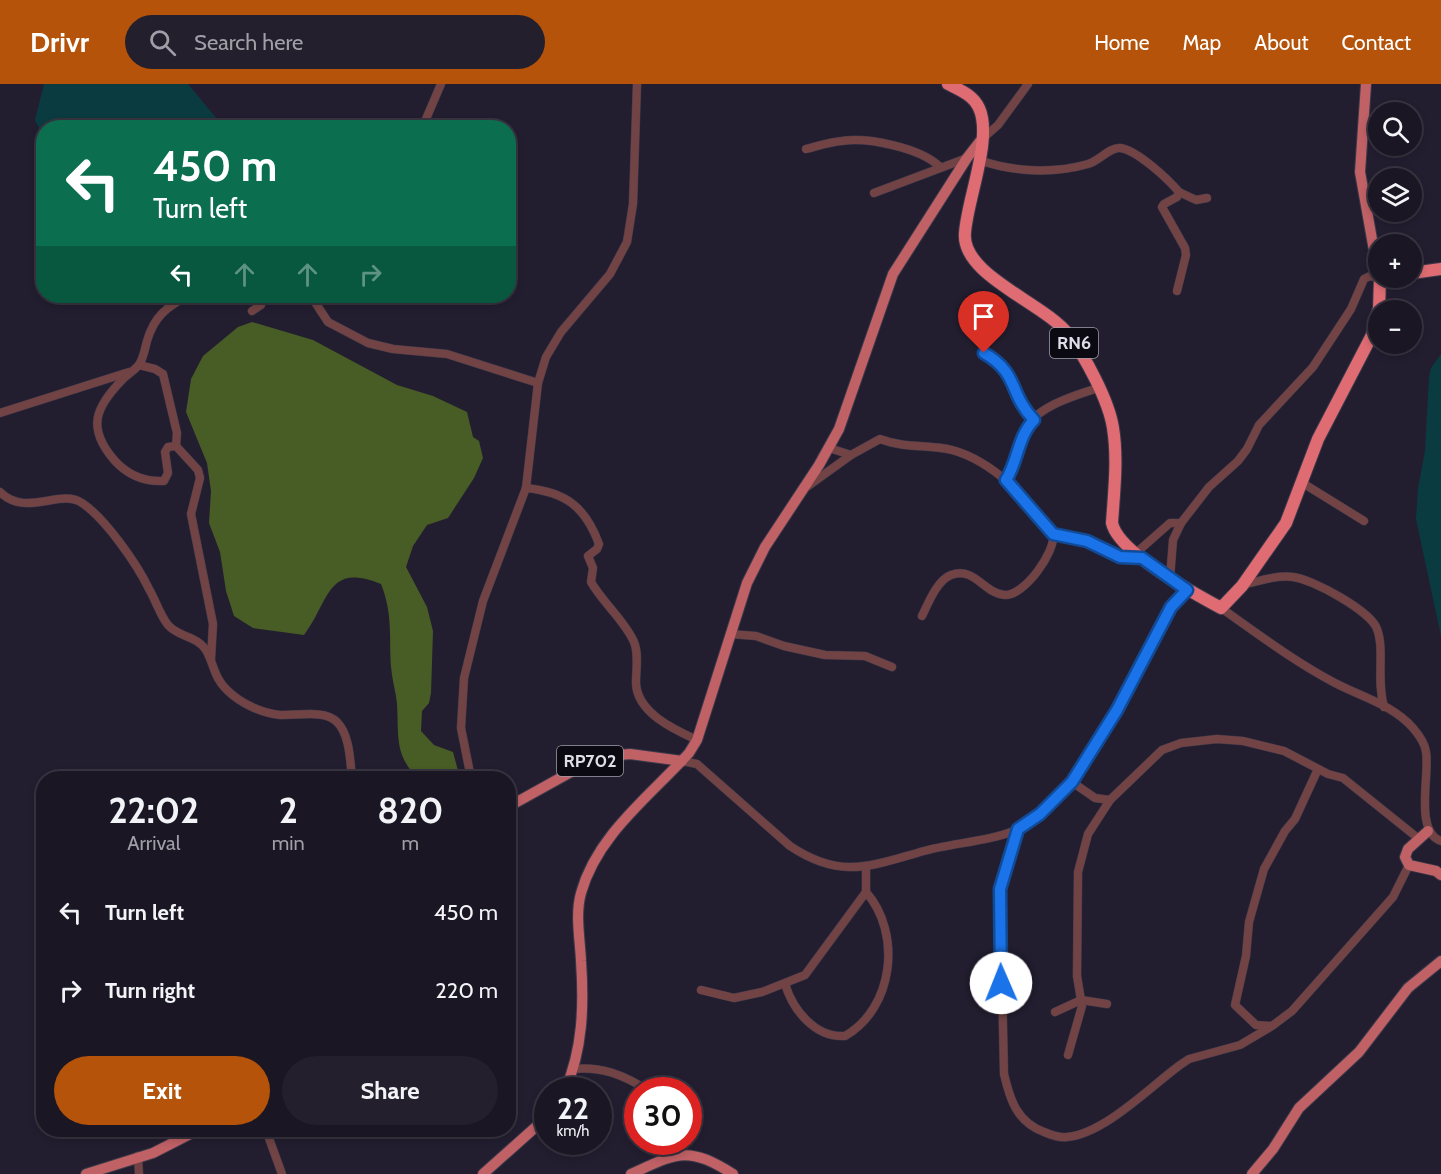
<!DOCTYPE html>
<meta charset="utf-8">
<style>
body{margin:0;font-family:Cabin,sans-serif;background:#231f2c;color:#f1f3f6;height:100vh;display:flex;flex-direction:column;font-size:22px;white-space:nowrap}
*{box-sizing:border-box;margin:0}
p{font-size:20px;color:#9f9fa6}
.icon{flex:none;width:33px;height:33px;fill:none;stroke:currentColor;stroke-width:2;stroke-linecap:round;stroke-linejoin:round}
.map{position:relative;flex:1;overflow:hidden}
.sheet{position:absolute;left:36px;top:687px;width:480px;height:366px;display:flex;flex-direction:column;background:#1a1624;border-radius:24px;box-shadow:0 3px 9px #0003,0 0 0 2px #383541}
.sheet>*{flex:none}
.banner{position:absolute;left:36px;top:36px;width:480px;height:183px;border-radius:24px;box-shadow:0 3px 9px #0003,0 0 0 2px #383541;background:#0b6e4f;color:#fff;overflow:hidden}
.buttons{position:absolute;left:1368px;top:18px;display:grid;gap:12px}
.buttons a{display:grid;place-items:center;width:54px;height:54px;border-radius:50%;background:#1a1624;box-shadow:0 3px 9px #0003,0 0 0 2px #383541;font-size:30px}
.speed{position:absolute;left:534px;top:993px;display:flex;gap:12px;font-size:30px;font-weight:700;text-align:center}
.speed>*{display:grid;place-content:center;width:78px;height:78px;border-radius:50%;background:#1a1624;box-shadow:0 3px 9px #0003,0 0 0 2px #383541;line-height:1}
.speed small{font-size:15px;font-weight:400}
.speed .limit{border:9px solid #d22;background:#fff;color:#111}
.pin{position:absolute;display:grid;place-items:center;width:51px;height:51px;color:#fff;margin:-62px -26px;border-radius:50% 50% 50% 0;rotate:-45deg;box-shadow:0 0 6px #0007}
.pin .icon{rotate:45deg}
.me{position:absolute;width:66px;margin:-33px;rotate:359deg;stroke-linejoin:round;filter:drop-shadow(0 0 4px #0008)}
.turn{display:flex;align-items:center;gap:21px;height:126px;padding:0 18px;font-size:27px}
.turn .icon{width:78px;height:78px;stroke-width:2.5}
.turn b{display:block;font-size:42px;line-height:51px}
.lanes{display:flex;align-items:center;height:57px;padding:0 18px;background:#0003;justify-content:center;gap:30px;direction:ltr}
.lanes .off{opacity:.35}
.eta{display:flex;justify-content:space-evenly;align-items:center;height:102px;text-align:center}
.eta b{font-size:36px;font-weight:700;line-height:42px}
.button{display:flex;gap:12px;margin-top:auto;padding:12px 18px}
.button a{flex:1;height:69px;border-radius:36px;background:#b45309;color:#fff;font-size:24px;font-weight:700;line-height:69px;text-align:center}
.button a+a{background:#231f2c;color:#f1f3f6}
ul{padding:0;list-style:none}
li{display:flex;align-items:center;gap:18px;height:78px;padding:0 18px}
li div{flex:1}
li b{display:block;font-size:22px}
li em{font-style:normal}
header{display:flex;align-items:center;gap:36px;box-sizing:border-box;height:84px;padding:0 30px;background:#b45309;color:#fff}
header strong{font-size:28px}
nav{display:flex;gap:33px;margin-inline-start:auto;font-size:21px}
.search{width:420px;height:54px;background:#231f2c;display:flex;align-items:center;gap:15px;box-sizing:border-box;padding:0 21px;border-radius:33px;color:#9f9fa6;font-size:22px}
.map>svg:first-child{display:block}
.forest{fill:#485c25}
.water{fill:#0a3b40}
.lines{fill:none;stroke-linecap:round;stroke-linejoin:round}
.minor-casing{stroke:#3c394a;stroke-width:9}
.major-casing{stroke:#3c394a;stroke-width:12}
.highway-casing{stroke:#3c394a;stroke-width:14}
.minor{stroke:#714344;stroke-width:8}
.major{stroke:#c06166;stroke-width:10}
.highway{stroke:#df6c73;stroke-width:12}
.route-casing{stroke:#114b97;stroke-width:15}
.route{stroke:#1a73e8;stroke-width:10}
.labels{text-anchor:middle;stroke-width:6;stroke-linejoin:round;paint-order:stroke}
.shield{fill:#0b0911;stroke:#9f9da8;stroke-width:1.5}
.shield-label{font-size:18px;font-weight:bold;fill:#dfdde9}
</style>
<header>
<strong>Drivr</strong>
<div class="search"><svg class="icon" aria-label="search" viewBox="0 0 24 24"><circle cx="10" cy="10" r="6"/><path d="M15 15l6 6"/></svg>Search here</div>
<nav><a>Home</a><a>Map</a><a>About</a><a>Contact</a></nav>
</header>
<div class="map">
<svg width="1441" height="1090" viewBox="0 0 1441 1090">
<rect width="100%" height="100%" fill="#221e30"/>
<!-- forest -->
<path class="forest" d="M 252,238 L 313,256 L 397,301 L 433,312 L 467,328 L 473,353 L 479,357 L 483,374 L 474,394 L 448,434 L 427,441 L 413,462 L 406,483 L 427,523 L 433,547 L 431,609 L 429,619 L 422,627 L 421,647 L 434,661 L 453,668 L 460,694 L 417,694 C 394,669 399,652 397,620 C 396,608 392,596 391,583 C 389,553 393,530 381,500 C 327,478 330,516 304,551 L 253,544 L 234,532 L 226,507 L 220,468 L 209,439 L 211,407 L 207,379 L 186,328 L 191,295 L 203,272 L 238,243 Z"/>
<!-- water -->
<g class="water">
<path d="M 44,0 L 188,0 L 217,35 L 216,43 L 44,44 L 43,52 L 35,36 Z"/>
<path d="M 1441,270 L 1441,552 L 1416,435 L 1418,404 L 1425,367 L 1429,293 L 1431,284 Z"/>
</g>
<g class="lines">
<!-- minor casing -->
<g class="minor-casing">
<g id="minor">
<path d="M 425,44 L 426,35 L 441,0"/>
<path d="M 981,56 L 998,41 L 1028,0"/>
<path d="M 806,65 C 818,62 830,58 842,57 C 868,53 921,64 940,83"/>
<path d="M 979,76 C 1013,88 1053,90 1088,80 C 1099,77 1110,63 1120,64 C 1137,66 1168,95 1179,108 L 1177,113 L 1164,120 L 1162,123 L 1185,164 L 1186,171 L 1177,207"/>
<path d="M 1179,108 L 1196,116 L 1207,114"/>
<path d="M 874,109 L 967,74"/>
<path d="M 311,212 L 328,238 L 368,259 L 393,265 L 447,270 L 538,299"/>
<path d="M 252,227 L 261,221 L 263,212"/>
<path d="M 984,269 C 1020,289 1008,310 1034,336"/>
<path d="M 139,281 L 155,285 L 163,290 L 177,349 L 176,362 L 198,386 L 200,394 L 191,430 L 213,540 L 211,575"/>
<path d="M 0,329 L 129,288"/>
<path d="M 176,362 L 168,363 L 165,368 L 168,389 L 164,397 C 144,398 128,391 115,377 C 86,344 95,323 124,294 C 129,289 137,285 140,279 C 144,272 145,264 147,257 C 154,233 166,223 188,212"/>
<path d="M 829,364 L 851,371 L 880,355 C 906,365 928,360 952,366 C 993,377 1030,416 1053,450 C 1056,468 1024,512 1005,511 C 984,510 975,482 951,491 C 937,496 928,520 922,532"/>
<path d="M 1006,396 C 1017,380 1018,361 1026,344 C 1038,322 1076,311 1098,304"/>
<path d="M 1301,398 L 1364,437"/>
<path d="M 808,402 L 851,371"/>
<path d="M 526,404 C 565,408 585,422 599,460 L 597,465 L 588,472 L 593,484 L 591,498 C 603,519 625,537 634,558 C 639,570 636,586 636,599 C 637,629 675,646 697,656"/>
<path d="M 0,408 C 26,434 60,404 82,419 C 105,434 137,480 149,505 C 156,517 160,531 168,541 C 178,553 197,552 206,566 C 214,580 214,594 227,606 C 240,619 261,629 280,631 C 296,632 325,625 337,638 C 350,651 350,677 352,694"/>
<path d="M 1053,450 L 1087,457 L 1120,473 L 1141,474"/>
<path d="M 1136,469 L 1170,439 L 1181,439"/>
<path d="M 1170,494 L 1173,456 L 1181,439 L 1209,403 L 1238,377 L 1247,365 L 1259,341 L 1313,283 L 1351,225 L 1364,195 L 1370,192 L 1380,194"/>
<path d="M 1243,501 C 1259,497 1276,491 1293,493 C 1312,495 1371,527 1377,545 C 1385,566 1376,596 1384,623"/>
<path d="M 1221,524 C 1258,550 1295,578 1335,599 C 1362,613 1393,621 1413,644 C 1419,651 1425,659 1426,668 C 1430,690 1414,748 1441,757"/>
<path d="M 730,550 L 756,552 L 784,562 L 825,571 L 865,572 L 892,583"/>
<path d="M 682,677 L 697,680 L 790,762 C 841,796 870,782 924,767 C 952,759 993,757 1018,745 C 1069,721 1113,636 1137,587 C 1151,560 1163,525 1187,506"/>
<path d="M 471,694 L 461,644 L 464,594 L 483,517 L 526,404 L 538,299 L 546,273 L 561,248 L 610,190 L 627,158 L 633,120 L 637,0"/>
<path d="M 1072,698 L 1095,714 L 1110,716"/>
<path d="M 1018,745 L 1000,805 L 1004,990 C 1010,1016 1017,1038 1044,1048 C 1051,1051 1059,1054 1067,1053 C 1104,1050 1150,1003 1180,981 L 1189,975 L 1240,961 L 1272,942 L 1292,927 L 1393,813 L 1409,781"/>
<path d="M 785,900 C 793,926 815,954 845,952 C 894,924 902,849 866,808"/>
<path d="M 701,906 L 734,914 L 762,908 L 805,891 L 866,808 L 866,782"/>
<path d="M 1055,928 L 1081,916 L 1107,920"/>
<path d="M 1271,942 L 1256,941 L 1235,921 L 1246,872 L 1249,838 L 1264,785 L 1285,747 L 1295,735 L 1318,685"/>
<path d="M 1068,971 L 1082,922 L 1077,892 L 1078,788 L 1088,750 L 1110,716 L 1162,666 L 1181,659 L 1217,655 L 1243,657 L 1284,667 L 1328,690 L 1343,694 L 1419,755"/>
<path d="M 573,985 C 601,982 624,991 647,1006"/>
<path d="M 266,1046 L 282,1090"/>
<path d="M 668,1058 L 675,1071"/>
<path d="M 138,1072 L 139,1090"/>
</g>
</g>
<!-- major casing -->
<g class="major-casing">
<g id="major">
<path d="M 1366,0 L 1360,88 L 1378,189"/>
<path d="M 508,723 L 598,673 L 630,670 L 682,677"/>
<path d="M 1428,747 L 1408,765 L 1405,773 L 1409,781 L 1436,787 L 1441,791"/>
<path d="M 565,1006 C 583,965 584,921 581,877 C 580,855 575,830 581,809 C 597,751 650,712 689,669 L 697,656 L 747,499 L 765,463 L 819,381 L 839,345 L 893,190 L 967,74 L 981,56"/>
<path d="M 86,1090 L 153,1069 L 198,1046"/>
<path d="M 483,1090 L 548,1032"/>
<path d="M 631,1090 C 677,1069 687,1061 733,1090"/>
<path d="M 1252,1090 L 1273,1065 L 1299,1024 L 1359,968 L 1408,904 L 1441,877"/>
</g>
</g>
<!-- highway casing -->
<g class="highway-casing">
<g id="highway">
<path d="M 948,0 C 960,6 973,11 979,24 C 993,54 967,116 965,149 C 961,191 1044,219 1068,250 C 1085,272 1109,317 1113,344 C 1118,375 1114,408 1112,439 C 1118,468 1195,510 1221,524 L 1242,502 L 1286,439 L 1318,355 L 1372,251 L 1378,227"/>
<path d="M 1412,189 L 1441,185"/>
<path d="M 1379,226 L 1380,194 L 1384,194"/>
</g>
</g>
<!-- minor -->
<use href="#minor" class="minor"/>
<!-- major -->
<use href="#major" class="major"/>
<!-- highway -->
<use href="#highway" class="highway"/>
</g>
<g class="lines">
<!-- route casing -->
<g class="route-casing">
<path id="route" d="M 984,269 C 1020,290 1008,309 1034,336 C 1018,352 1018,377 1006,396 L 1053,450 L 1087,457 L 1120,473 L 1142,474 L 1187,506 L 1171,523 L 1117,626 L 1072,698 L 1040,730 L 1018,745 L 1000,805 L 1001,899"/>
</g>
<!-- route -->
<use href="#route" class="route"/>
</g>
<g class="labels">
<!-- shield labels -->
<g class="shield">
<rect x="1050" y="244" width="48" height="30" rx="4.5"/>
<rect x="557" y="662" width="66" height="30" rx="4.5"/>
</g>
<g class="shield-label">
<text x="1074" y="265">RN6</text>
<text x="590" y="683">RP702</text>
</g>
</g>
</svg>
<div class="buttons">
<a><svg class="icon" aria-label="search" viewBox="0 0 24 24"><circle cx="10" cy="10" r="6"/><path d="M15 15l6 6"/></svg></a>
<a><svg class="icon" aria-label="layers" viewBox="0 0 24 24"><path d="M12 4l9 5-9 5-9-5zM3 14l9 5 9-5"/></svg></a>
<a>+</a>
<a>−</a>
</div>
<div class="speed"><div>22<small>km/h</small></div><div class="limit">30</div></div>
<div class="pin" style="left:984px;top:269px;background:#d93025"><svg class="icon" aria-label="arrive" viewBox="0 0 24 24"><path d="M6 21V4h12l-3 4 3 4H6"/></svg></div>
<svg class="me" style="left:1001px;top:899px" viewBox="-20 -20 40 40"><circle r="19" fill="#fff"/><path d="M0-13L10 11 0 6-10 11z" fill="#1a73e8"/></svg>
<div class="banner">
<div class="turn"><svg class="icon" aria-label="left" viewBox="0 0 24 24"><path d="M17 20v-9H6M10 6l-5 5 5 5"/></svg><div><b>450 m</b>Turn left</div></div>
<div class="lanes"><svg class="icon" aria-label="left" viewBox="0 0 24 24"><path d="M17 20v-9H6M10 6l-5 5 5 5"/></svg><svg class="icon off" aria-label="ahead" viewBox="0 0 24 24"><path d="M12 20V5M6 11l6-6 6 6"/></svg><svg class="icon off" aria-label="ahead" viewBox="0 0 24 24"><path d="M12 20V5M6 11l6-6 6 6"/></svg><svg class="icon off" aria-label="right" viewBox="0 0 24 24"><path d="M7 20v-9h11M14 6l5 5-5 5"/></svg></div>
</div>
<section class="sheet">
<div class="eta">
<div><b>22:02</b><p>Arrival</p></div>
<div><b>2</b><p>min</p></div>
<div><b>820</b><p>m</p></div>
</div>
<ul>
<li><svg class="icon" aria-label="left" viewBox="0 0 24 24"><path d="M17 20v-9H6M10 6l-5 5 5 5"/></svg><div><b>Turn left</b></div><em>450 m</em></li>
<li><svg class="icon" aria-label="right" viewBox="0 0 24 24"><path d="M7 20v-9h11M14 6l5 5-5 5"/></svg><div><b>Turn right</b></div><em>220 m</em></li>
</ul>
<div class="button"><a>Exit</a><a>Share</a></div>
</section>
</div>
